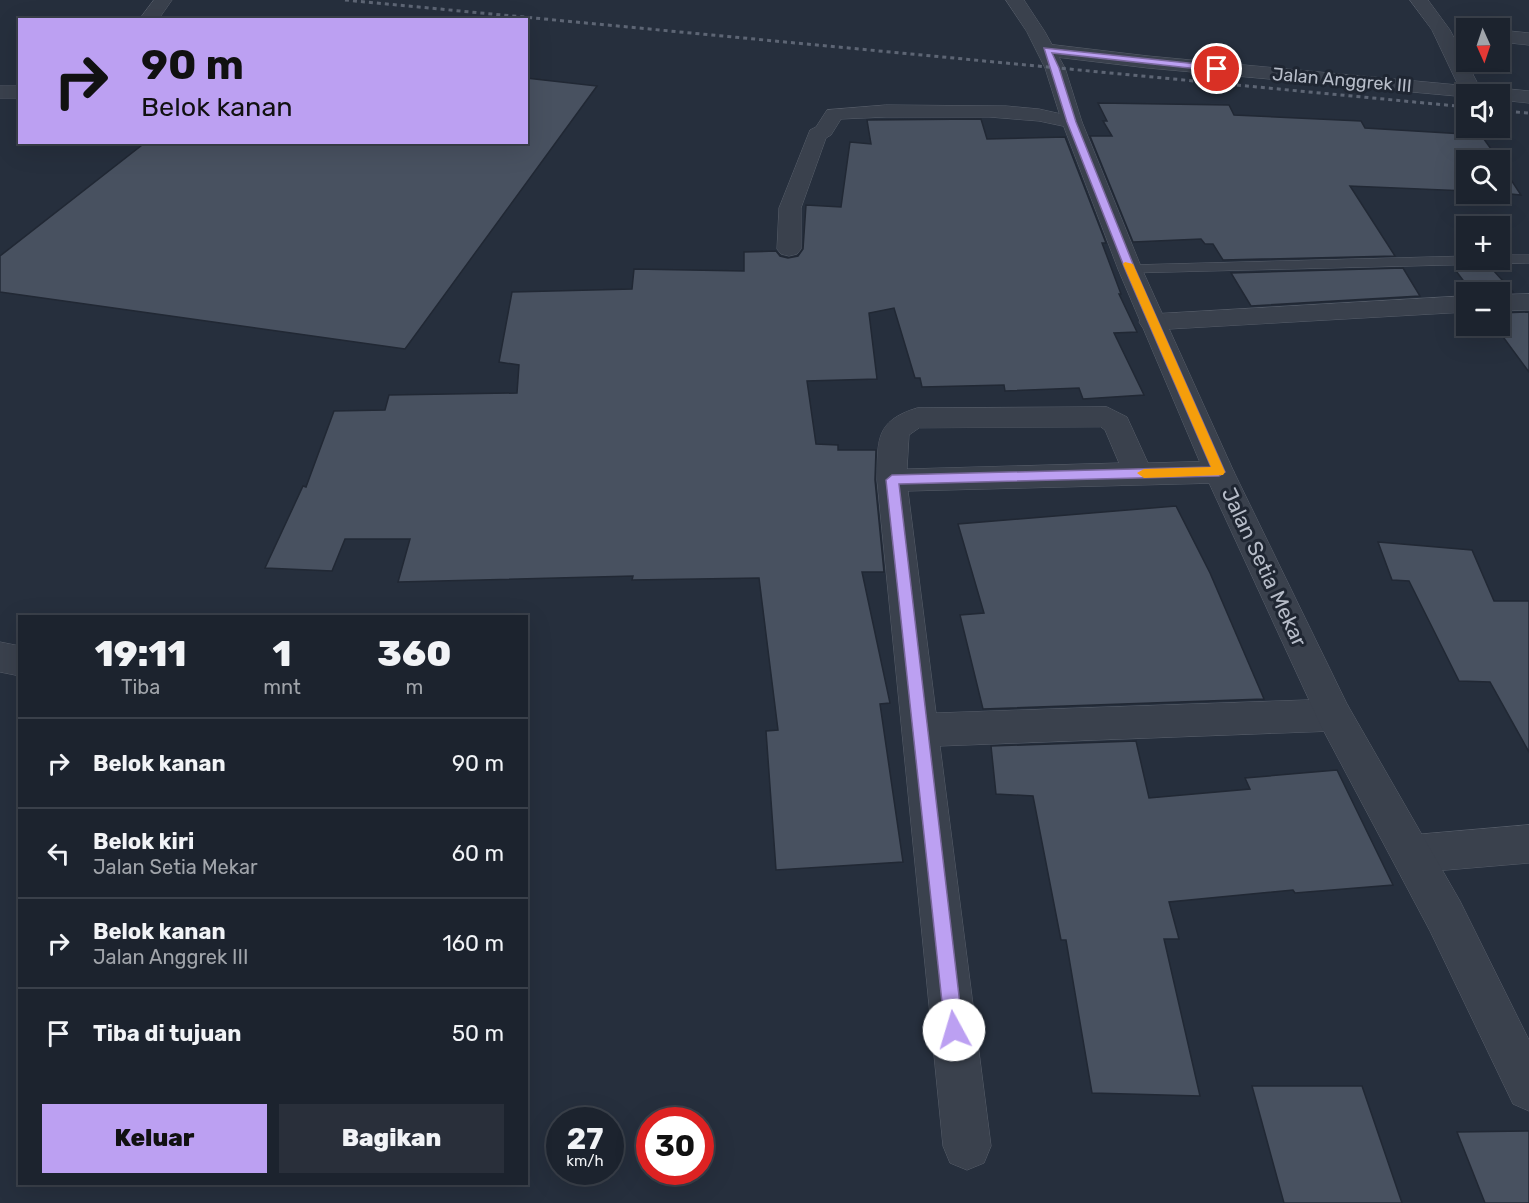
<!DOCTYPE html>
<html lang="id">
<meta charset="utf-8">
<style>
body{margin:0;font-family:Rubik,sans-serif;background:#292f3a;color:#f1f3f6;height:100vh;display:flex;flex-direction:column;font-size:22px;white-space:nowrap}
*{box-sizing:border-box;margin:0}
p{font-size:20px;color:#a0a4aa}
.icon{flex:none;width:33px;height:33px;fill:none;stroke:currentColor;stroke-width:2;stroke-linecap:round;stroke-linejoin:round}
.map{position:relative;flex:1;overflow:hidden}
.side{position:absolute;left:18px;top:615px;width:510px;height:570px;display:flex;flex-direction:column;background:#1c232e;border-radius:0px;box-shadow:0 6px 24px #0002,0 0 0 2px #3a404a}
.side>*{flex:none}
.top-card{position:absolute;left:18px;top:18px;width:510px;height:126px;border-radius:0px;box-shadow:0 6px 24px #0002,0 0 0 2px #3a404a;background:#bca0f2;color:#111;overflow:hidden}
.needle{width:39px;rotate:177deg}
.buttons{position:absolute;left:1456px;top:18px;display:grid;gap:12px}
.buttons a{display:grid;place-items:center;width:54px;height:54px;border-radius:0px;background:#1c232e;box-shadow:0 6px 24px #0002,0 0 0 2px #3a404a;font-size:30px}
.speed{position:absolute;left:546px;top:1107px;display:flex;gap:12px;font-size:30px;font-weight:700;text-align:center}
.speed>*{display:grid;place-content:center;width:78px;height:78px;border-radius:50%;background:#1c232e;box-shadow:0 6px 24px #0002,0 0 0 2px #3a404a;line-height:1}
.speed small{font-size:15px;font-weight:400}
.speed .limit{border:9px solid #d22;background:#fff;color:#111}
.pin{position:absolute;display:grid;place-items:center;width:51px;height:51px;color:#fff;margin:-26px;border:3px solid #fff;border-radius:50%;box-shadow:0 2px 6px #0007}
.me{position:absolute;width:66px;margin:-33px;rotate:354deg;stroke-linejoin:round;filter:drop-shadow(0 0 4px #0008)}
.turn{display:flex;align-items:center;gap:21px;height:126px;padding:0 24px;font-size:27px}
.turn .icon{width:78px;height:78px;stroke-width:2.5}
.turn b{display:block;font-size:42px;line-height:51px}
.eta{display:flex;justify-content:space-evenly;align-items:center;height:102px;text-align:center}
.eta b{font-size:36px;font-weight:800;line-height:42px}
.button{display:flex;gap:12px;margin-top:auto;padding:12px 24px}
.button a{flex:1;height:69px;border-radius:0px;background:#bca0f2;color:#111;font-size:24px;font-weight:800;line-height:69px;text-align:center}
.button a+a{background:#292f3a;color:#f1f3f6}
ul{padding:0;list-style:none}
li{display:flex;align-items:center;gap:18px;height:90px;padding:0 24px;border-top:2px solid #3a404a}
li div{flex:1}
li b{display:block;font-size:22px}
li em{font-style:normal}
.map>svg:first-child{display:block}
.building{fill:#485160;stroke:#212834;stroke-width:1.5}
.lines{fill:none;stroke-linecap:round;stroke-linejoin:round}
.service-casing{stroke:#585f6b;stroke-width:1}
.minor-casing{stroke:#585f6b;stroke-width:1}
.tertiary-casing{stroke:#585f6b;stroke-width:1}
.service{fill:#3a414d;fill-rule:evenodd}
.minor{fill:#3a414d;fill-rule:evenodd}
.tertiary{fill:#3a414d;fill-rule:evenodd}
.rail{stroke:#5d6574;stroke-width:3;stroke-dasharray:4 4;stroke-linecap:butt}
.route{fill:#bca0f2;stroke:#7a689d;stroke-width:1.5}
.slow{fill:#f59e0b}
.labels{text-anchor:middle;stroke-width:6;stroke-linejoin:round;paint-order:stroke}
.far-street-label{font-size:18px;fill:#b6bcc8;stroke:#1f2632}
.street-label{font-size:21px;fill:#b6bcc8;stroke:#1f2632}
</style>
<div class="map">
<svg width="1529" height="1203" viewBox="0 0 1529 1203">
<rect width="100%" height="100%" fill="#262f3d"/>
<!-- building -->
<g class="building">
<path d="M 526,78 L 597,86 L 405,349 L 0,292 L 0,256 L 146,142 L 526,142 Z"/>
<path d="M 1098,103 L 1229,105 L 1234,115 L 1361,121 L 1365,128 L 1481,135 L 1499,160 L 1467,160 L 1467,191 L 1350,186 L 1395,256 L 1223,260 L 1213,244 L 1205,244 L 1201,239 L 1133,242 L 1090,136 L 1112,136 L 1103,121 L 1107,121 Z"/>
<path d="M 981,119 L 987,139 L 1065,137 L 1106,243 L 1102,243 L 1121,294 L 1119,294 L 1137,332 L 1114,333 L 1144,395 L 1083,399 L 1079,388 L 1005,391 L 1004,385 L 922,387 L 920,378 L 915,378 L 894,308 L 869,313 L 877,379 L 807,381 L 816,444 L 838,445 L 838,450 L 876,450 L 875,480 L 884,572 L 862,572 L 890,703 L 880,704 L 903,862 L 776,870 L 766,731 L 778,730 L 759,578 L 632,580 L 633,576 L 398,582 L 410,539 L 345,539 L 332,571 L 265,568 L 303,486 L 306,487 L 334,411 L 385,410 L 389,395 L 517,393 L 519,365 L 499,362 L 512,292 L 632,289 L 634,269 L 744,271 L 744,252 L 776,251 L 780,256 L 788,258 L 798,256 L 803,249 L 806,205 L 841,207 L 850,142 L 871,144 L 867,120 Z"/>
<path d="M 1500,163 L 1521,195 L 1500,193 Z"/>
<path d="M 1403,268 L 1420,296 L 1251,306 L 1231,273 Z"/>
<path d="M 1493,270 L 1513,292 L 1472,292 L 1456,271 Z"/>
<path d="M 1529,312 L 1529,372 L 1495,326 L 1500,326 L 1500,313 Z"/>
<path d="M 1176,506 L 1210,573 L 1264,699 L 983,709 L 960,615 L 984,613 L 958,524 Z"/>
<path d="M 1378,542 L 1472,550 L 1494,601 L 1529,601 L 1529,752 L 1490,682 L 1459,681 L 1409,581 L 1392,580 Z"/>
<path d="M 1136,741 L 1149,798 L 1250,789 L 1245,778 L 1337,770 L 1393,885 L 1295,893 L 1293,890 L 1169,902 L 1179,939 L 1164,939 L 1200,1096 L 1092,1093 L 1066,940 L 1061,940 L 1033,796 L 996,794 L 991,746 Z"/>
<path d="M 1252,1086 L 1362,1086 L 1402,1203 L 1284,1203 Z"/>
<path d="M 1529,1131 L 1529,1203 L 1485,1203 L 1457,1132 Z"/>
</g>
<g class="lines">
<!-- service casing -->
<g class="service-casing">
<path id="service" d="M 1500,255 L 1529,255 L 1529,263 L 1130,273 L 1123,269 L 1130,265 L 1467,256 L 1467,260 L 1500,260 Z"/>
</g>
<!-- minor casing -->
<g class="minor-casing">
<g id="minor">
<path d="M 154,0 L 172,0 L 158,20 L 139,20 Z"/>
<path d="M 1410,0 L 1428,0 L 1450,30 L 1479,86 L 1529,91 L 1529,103 L 1500,100 L 1500,94 L 1467,94 L 1467,97 L 1148,68 L 1047,56 L 1040,54 L 1038,50 L 1040,46 L 1047,44 L 1148,56 L 1458,85 L 1432,30 Z"/>
<path d="M 1500,30 L 1529,33 L 1529,45 L 1500,42 Z"/>
<rect x="0" y="86" width="20" height="12"/>
<path d="M 886,105 L 1006,106 L 1039,109 L 1079,118 L 1082,122 L 1079,126 L 1072,128 L 1039,121 L 989,117 L 886,117 L 841,119 L 831,135 L 826,138 L 801,208 L 801,249 L 797,254 L 789,256 L 781,254 L 777,249 L 779,208 L 810,130 L 816,127 L 827,110 Z"/>
<path d="M 1529,294 L 1529,310 L 1500,311 L 1500,295 Z"/>
<path d="M 1467,296 L 1467,312 L 1152,330 L 1143,328 L 1139,322 L 1143,316 L 1152,314 Z"/>
<path d="M 1107,407 L 1127,417 L 1148,463 L 1219,461 L 1229,464 L 1234,472 L 1229,480 L 1219,483 L 908,491 L 936,713 L 1334,699 L 1347,704 L 1352,715 L 1347,726 L 1334,731 L 940,746 L 991,1146 L 984,1163 L 967,1170 L 950,1163 L 943,1146 L 877,480 C 878,441 874,421 917,408 ZM 1101,427 L 1105,430 L 1119,463 L 907,469 L 909,435 L 919,428 Z"/>
<path d="M 0,642 L 20,646 L 20,676 L 0,672 Z"/>
<path d="M 1529,825 L 1529,863 L 1411,873 L 1397,868 L 1391,854 L 1397,840 L 1411,835 Z"/>
</g>
</g>
<!-- tertiary casing -->
<g class="tertiary-casing">
<path id="tertiary" d="M 1006,0 L 1024,0 L 1045,32 L 1065,68 L 1082,122 L 1142,269 L 1234,472 L 1347,704 L 1460,901 L 1529,1040 L 1529,1111 L 1513,1104 L 1430,931 L 1321,726 L 1204,472 L 1118,269 L 1062,122 L 1045,68 L 1027,32 Z"/>
</g>
<!-- service -->
<use href="#service" class="service"/>
<!-- minor -->
<use href="#minor" class="minor"/>
<!-- tertiary -->
<use href="#tertiary" class="tertiary"/>
<!-- rail -->
<g class="rail">
<path d="M 345,0 L 1467,107"/>
<path d="M 1500,111 L 1529,113"/>
</g>
</g>
<!-- route -->
<path class="route" d="M 1044,48 L 1217,66 L 1221,69 L 1217,71 L 1052,53 L 1059,68 L 1076,122 L 1135,269 L 1225,472 L 1219,476 L 899,484 L 963,1030 L 961,1037 L 954,1039 L 948,1037 L 945,1030 L 886,480 L 892,475 L 1211,467 L 1125,269 L 1067,122 Z"/>
<!-- slow -->
<path class="slow" d="M 1125,262 L 1133,264 L 1225,472 L 1223,475 L 1144,478 L 1137,473 L 1144,469 L 1211,467 L 1123,264 Z"/>
<g class="labels">
<!-- far-street labels -->
<g class="far-street-label">
<text transform="translate(1342 80) rotate(5)" y="6">Jalan Anggrek III</text>
</g>
<!-- street labels -->
<g class="street-label">
<text transform="translate(1264 567) rotate(65)" y="7">Jalan Setia Mekar</text>
</g>
</g>
</svg>
<div class="buttons">
<a><svg class="needle" viewBox="-14 -14 28 28"><path d="M0-13l5 13h-10z" fill="#e53935"/><path d="M0 13l5-13h-10z" fill="#a0a4aa"/></svg></a>
<a><svg class="icon" aria-label="sound" viewBox="0 0 24 24"><path d="M4 9h4l5-4v14l-5-4H4zM17 9q2 3 0 6"/></svg></a>
<a><svg class="icon" aria-label="search" viewBox="0 0 24 24"><circle cx="10" cy="10" r="6"/><path d="M15 15l6 6"/></svg></a>
<a>+</a>
<a>−</a>
</div>
<div class="speed"><div>27<small>km/h</small></div><div class="limit">30</div></div>
<div class="pin" style="left:1217px;top:69px;background:#d93025"><svg class="icon" aria-label="arrive" viewBox="0 0 24 24"><path d="M6 21V4h12l-3 4 3 4H6"/></svg></div>
<svg class="me" style="left:954px;top:1030px" viewBox="-20 -20 40 40"><circle r="19" fill="#fff"/><path d="M0-13L10 11 0 6-10 11z" fill="#bca0f2"/></svg>
<div class="top-card">
<div class="turn"><svg class="icon" aria-label="right" viewBox="0 0 24 24"><path d="M7 20v-9h11M14 6l5 5-5 5"/></svg><div><b>90 m</b>Belok kanan</div></div>
</div>
<section class="side">
<div class="eta">
<div><b>19:11</b><p>Tiba</p></div>
<div><b>1</b><p>mnt</p></div>
<div><b>360</b><p>m</p></div>
</div>
<ul>
<li><svg class="icon" aria-label="right" viewBox="0 0 24 24"><path d="M7 20v-9h11M14 6l5 5-5 5"/></svg><div><b>Belok kanan</b></div><em>90 m</em></li>
<li><svg class="icon" aria-label="left" viewBox="0 0 24 24"><path d="M17 20v-9H6M10 6l-5 5 5 5"/></svg><div><b>Belok kiri</b><p>Jalan Setia Mekar</p></div><em>60 m</em></li>
<li><svg class="icon" aria-label="right" viewBox="0 0 24 24"><path d="M7 20v-9h11M14 6l5 5-5 5"/></svg><div><b>Belok kanan</b><p>Jalan Anggrek III</p></div><em>160 m</em></li>
<li><svg class="icon" aria-label="arrive" viewBox="0 0 24 24"><path d="M6 21V4h12l-3 4 3 4H6"/></svg><div><b>Tiba di tujuan</b></div><em>50 m</em></li>
</ul>
<div class="button"><a>Keluar</a><a>Bagikan</a></div>
</section>
</div>
